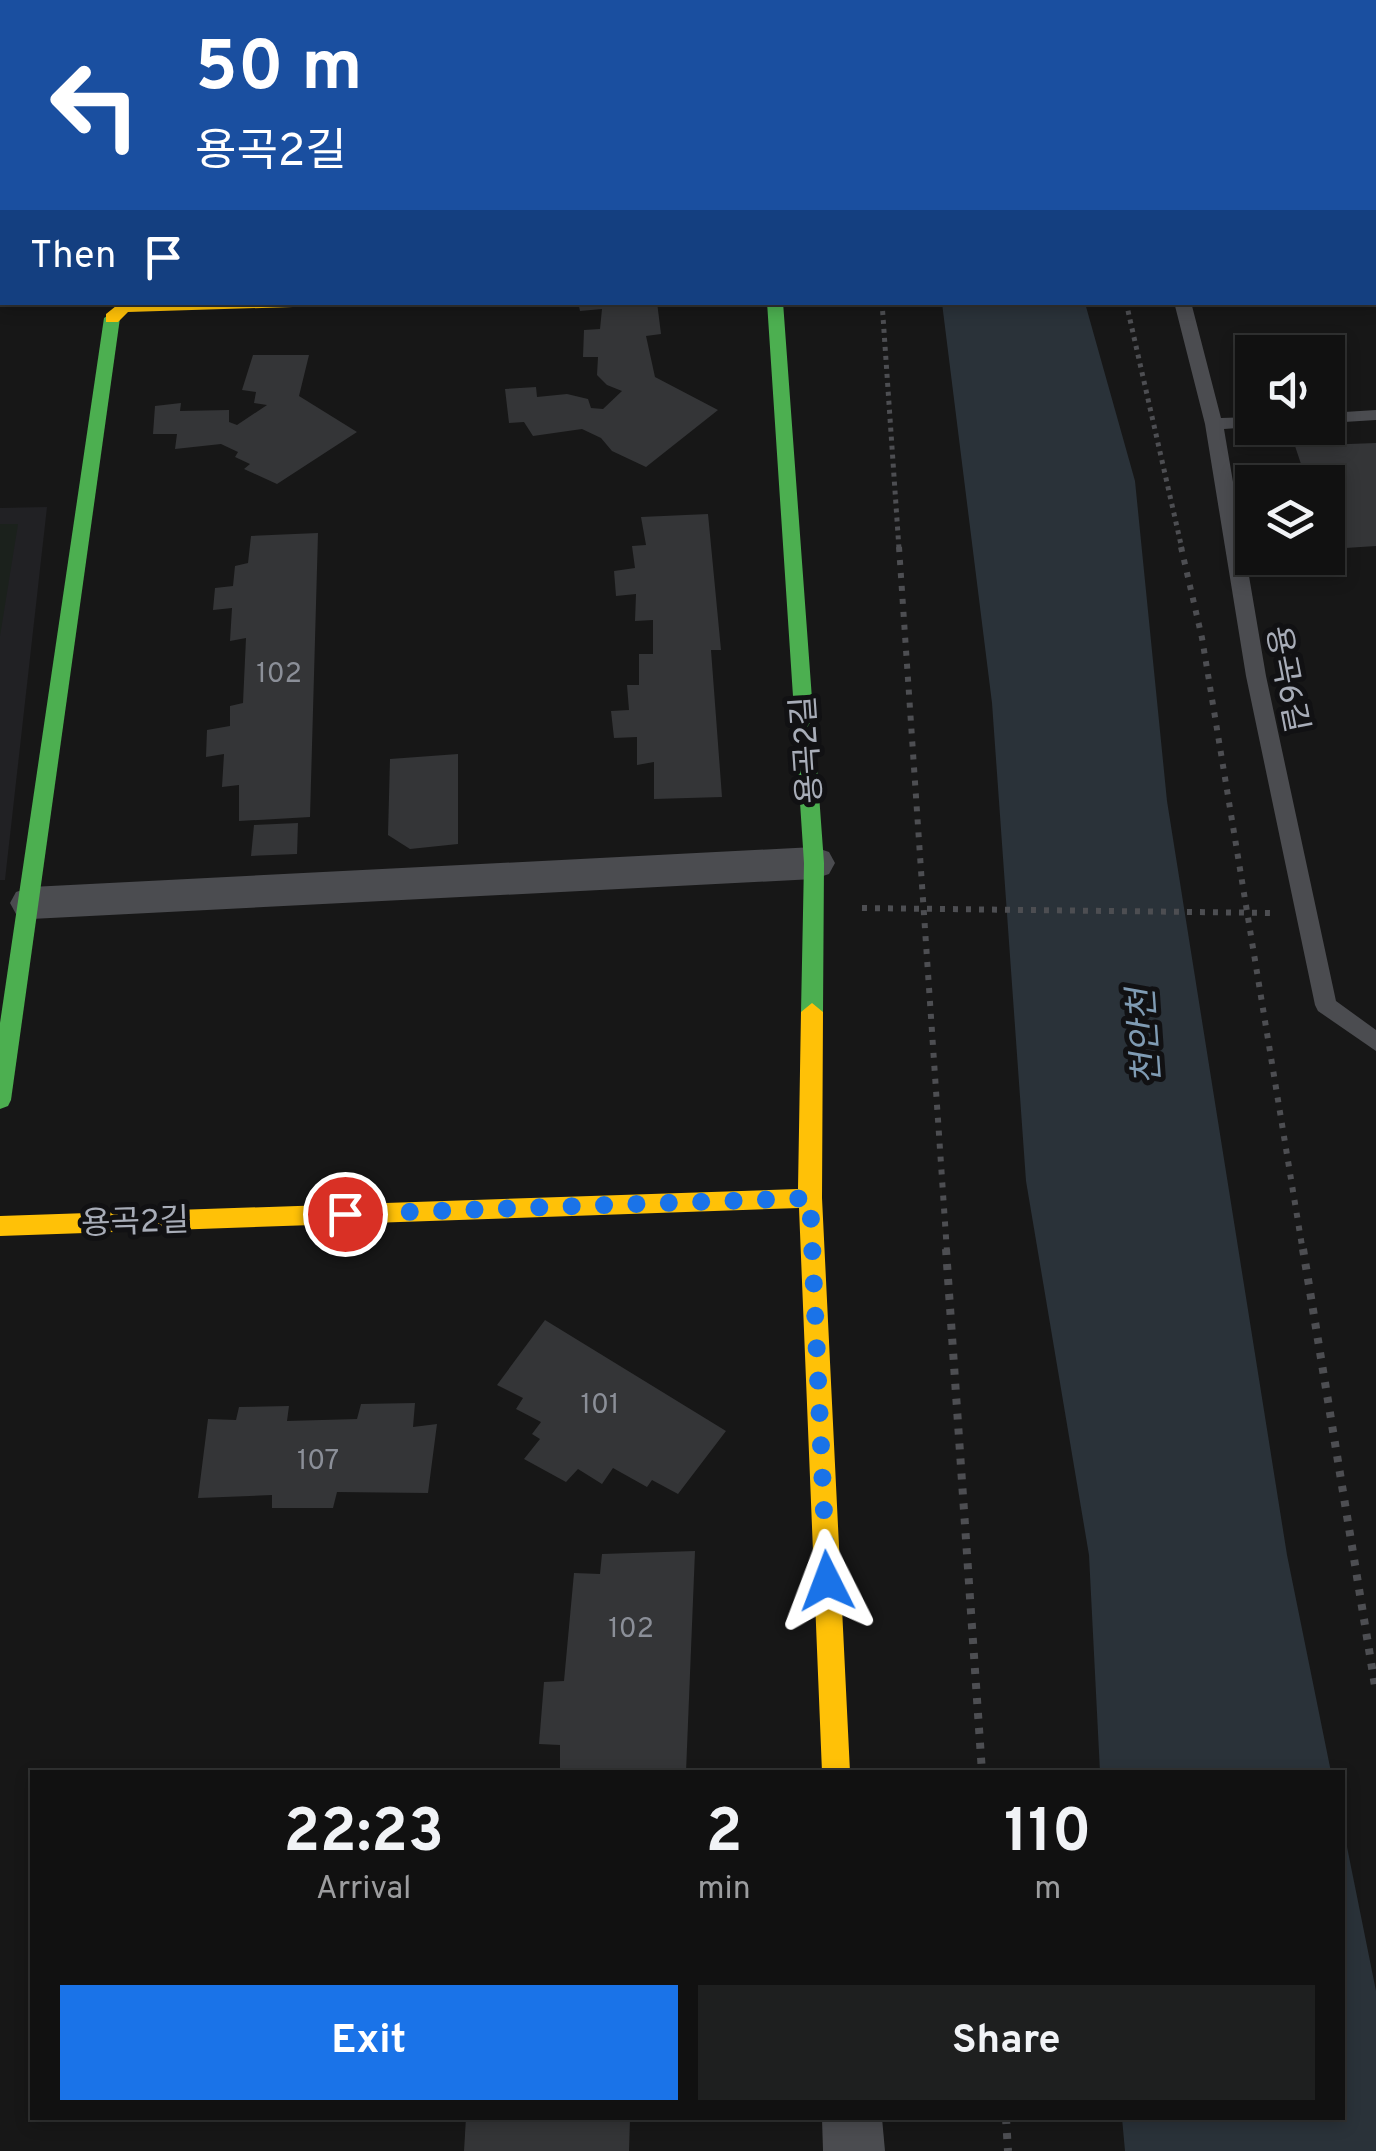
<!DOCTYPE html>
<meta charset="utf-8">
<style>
body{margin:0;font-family:Overpass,"Noto Sans KR",sans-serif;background:#1e1f1f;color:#f1f3f6;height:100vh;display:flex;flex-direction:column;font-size:38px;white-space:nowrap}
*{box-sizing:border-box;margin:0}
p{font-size:32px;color:#9c9d9f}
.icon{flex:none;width:55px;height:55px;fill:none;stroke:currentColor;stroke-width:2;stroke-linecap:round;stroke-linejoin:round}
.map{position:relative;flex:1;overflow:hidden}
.drawer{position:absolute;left:30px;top:1770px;width:1315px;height:350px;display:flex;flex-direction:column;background:#111;border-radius:0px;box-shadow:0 5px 15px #0003,0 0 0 2px #303131}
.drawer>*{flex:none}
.banner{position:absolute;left:0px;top:0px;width:1378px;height:305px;box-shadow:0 5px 15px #0003,0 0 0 2px #303131;background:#1a4fa0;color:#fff;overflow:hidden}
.tools{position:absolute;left:1235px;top:335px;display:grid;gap:20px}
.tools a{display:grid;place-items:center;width:110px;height:110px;border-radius:0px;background:#111;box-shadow:0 5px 15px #0003,0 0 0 2px #303131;font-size:50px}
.pin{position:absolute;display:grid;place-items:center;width:85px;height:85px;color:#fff;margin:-42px;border:5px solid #fff;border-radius:50%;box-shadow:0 2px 10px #0007}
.me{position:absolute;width:110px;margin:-55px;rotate:357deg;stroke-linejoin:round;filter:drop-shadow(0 0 8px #0008)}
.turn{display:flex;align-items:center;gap:35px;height:210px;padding:0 30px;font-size:45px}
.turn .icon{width:130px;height:130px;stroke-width:2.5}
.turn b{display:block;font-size:70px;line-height:85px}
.then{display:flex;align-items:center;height:95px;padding:0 30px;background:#0003;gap:20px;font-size:38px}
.eta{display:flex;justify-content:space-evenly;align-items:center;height:170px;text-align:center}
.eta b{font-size:60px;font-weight:700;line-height:70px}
.action{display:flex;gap:20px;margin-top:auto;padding:20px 30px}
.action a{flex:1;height:115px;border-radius:0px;background:#1a73e8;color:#fff;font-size:40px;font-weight:700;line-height:115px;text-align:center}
.action a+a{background:#1e1f1f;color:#f1f3f6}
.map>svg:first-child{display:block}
.built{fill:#212124}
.green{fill:#1b211c}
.water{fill:#2a3239}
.building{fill:#343537}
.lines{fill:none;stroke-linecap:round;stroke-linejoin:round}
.path-far2{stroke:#4d4e52;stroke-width:5;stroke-dasharray:4 5;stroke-linecap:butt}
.path-far1{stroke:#4d4e52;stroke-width:6;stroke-dasharray:5 8;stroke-linecap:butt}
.path{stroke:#4d4e52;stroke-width:8;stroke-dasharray:6 9;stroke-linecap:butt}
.lane{fill:#4b4c50;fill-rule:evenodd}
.street{fill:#4b4c50;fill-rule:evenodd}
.fast{fill:#4caf50;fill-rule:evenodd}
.slow{fill:#ffc107;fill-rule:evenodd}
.route{stroke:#1a73e8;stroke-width:18;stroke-dasharray:0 32.4}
.labels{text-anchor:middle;stroke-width:10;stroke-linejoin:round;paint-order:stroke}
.number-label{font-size:28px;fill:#8b8f98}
.street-label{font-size:32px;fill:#a8adb8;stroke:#111113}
.water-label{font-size:35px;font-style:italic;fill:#7f9bb3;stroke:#111113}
</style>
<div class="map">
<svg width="1376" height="2151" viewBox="0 0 1376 2151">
<rect width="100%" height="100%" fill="#171717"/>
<!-- built -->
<path class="built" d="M 47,507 L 5,880 L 0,880 L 0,508 Z"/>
<!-- green -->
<path class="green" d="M 0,524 L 18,524 L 0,636 Z"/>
<!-- water -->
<g class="water">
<path d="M 942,303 L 1085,303 L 1135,481 L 1167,801 L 1287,1555 L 1331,1772 L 1100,1772 L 1089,1555 L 1026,1181 L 992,703 Z"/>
<path d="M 1343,1827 L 1376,1991 L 1376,2151 L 1125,2151 L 1122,2118 L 1342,2118 Z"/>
</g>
<!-- building -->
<g class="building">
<path d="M 578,302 L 657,302 L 661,334 L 646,336 L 655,377 L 718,410 L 646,467 L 612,451 L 601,438 L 582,429 L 533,436 L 524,422 L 509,423 L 505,389 L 536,387 L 537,397 L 567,394 L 588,399 L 591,408 L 603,409 L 622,391 L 607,385 L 597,375 L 598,357 L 583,357 L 584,330 L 600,329 L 602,309 L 580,311 Z"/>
<path d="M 253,355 L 309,355 L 299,396 L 357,432 L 277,484 L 244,469 L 250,464 L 235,457 L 238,452 L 221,444 L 175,449 L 177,434 L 153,434 L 155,406 L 181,403 L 180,411 L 229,410 L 229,422 L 237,425 L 267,405 L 254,403 L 256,392 L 242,390 Z"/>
<path d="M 1376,443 L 1376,546 L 1330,549 L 1328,482 L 1307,482 L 1295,446 Z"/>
<path d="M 708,514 L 721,650 L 711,650 L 722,797 L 654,799 L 654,762 L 637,765 L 637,737 L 614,738 L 611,711 L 629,710 L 627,685 L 639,685 L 639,654 L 653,654 L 653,620 L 635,621 L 636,594 L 616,596 L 614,571 L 635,568 L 632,546 L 646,545 L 641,517 Z"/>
<path d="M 318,533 L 310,817 L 239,821 L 239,785 L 222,787 L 224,754 L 206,757 L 207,730 L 230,726 L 230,706 L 243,703 L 246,638 L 230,641 L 232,608 L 213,610 L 215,588 L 233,586 L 235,566 L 248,563 L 251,536 Z"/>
<path d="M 458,754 L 458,844 L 410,849 L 388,835 L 390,759 Z"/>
<path d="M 298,823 L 297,854 L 251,856 L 254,825 Z"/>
<path d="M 545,1320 L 726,1431 L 678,1494 L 652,1480 L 647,1487 L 613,1468 L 602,1484 L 578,1469 L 566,1482 L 524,1459 L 540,1439 L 532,1434 L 541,1422 L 516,1409 L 523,1398 L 497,1385 Z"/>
<path d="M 415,1403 L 413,1427 L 437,1424 L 428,1493 L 337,1492 L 333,1508 L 272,1508 L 272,1495 L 198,1498 L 208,1419 L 236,1420 L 239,1407 L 289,1406 L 287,1421 L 357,1419 L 361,1404 Z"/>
<path d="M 695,1551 L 686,1772 L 560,1772 L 560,1745 L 539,1744 L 544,1682 L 564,1681 L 574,1573 L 600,1574 L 602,1554 Z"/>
<path d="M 466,2118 L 630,2118 L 629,2151 L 464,2151 Z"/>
</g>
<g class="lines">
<!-- path-far2 -->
<g class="path-far2">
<path d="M 882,302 L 899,549"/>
<path d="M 1126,302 L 1182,549"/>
</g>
<!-- path-far1 -->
<g class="path-far1">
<path d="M 899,547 L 947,1252"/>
<path d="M 1181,547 L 1202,638 L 1303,1252"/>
<path d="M 862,908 L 1275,913"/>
</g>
<!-- path -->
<g class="path">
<path d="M 946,1249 L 982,1772"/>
<path d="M 1303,1249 L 1376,1692"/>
<path d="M 1006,2118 L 1008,2151"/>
</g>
<!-- lane -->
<g class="lane">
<path d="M 1052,0 L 1067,0 L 1068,2 L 1053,2 Z"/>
<path d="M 1174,302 L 1191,302 L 1221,418 L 1252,417 L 1252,427 L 1224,429 L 1266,676 L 1336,1001 L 1376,1030 L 1376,1051 L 1318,1011 L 1315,1005 L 1246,676 L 1205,424 Z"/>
<path d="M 1376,410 L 1376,420 L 1328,423 L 1328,413 Z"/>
</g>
<!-- street -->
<g class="street">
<path d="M 363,0 L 391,0 L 392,2 L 363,2 Z"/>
<path d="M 667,0 L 696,0 L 698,2 L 668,2 Z"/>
<path d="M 814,847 L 829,852 L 835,863 L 829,874 L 814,879 L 31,919 L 16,914 L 10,903 L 16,892 L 31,887 Z"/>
<path d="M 822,2118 L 882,2118 L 885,2151 L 823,2151 Z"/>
</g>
<!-- fast -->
<g class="fast">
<path d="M 767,302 L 783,302 L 824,863 L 823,1012 L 812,1021 L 801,1012 L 804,863 Z"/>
<path d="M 112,313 L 120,318 L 11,1100 L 8,1106 L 0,1109 L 0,1023 L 104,318 Z"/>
</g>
<!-- slow -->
<g class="slow">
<rect x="0" y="127" width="2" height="10"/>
<path d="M 121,302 L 301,302 L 293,307 L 128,312 L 118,322 L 106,322 L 106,314 Z"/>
<path d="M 812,1003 L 823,1012 L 822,1198 L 850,1772 L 822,1772 L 799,1208 L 0,1236 L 0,1216 L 798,1189 L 801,1012 Z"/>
</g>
</g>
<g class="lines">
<!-- route -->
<path class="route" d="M 345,1214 L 810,1198 L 827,1581"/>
</g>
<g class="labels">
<!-- number labels -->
<g class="number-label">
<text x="279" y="682">102</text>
<text x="600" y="1413">101</text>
<text x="318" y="1469">107</text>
<text x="631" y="1637">102</text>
</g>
<!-- street labels -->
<g class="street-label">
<text transform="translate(1288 679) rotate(79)" y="11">용곡6길</text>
<text transform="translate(806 750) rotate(-94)" y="11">용곡2길</text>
<text transform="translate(135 1221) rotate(-2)" y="11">용곡2길</text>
</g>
<!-- water labels -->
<g class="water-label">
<text transform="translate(1144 1037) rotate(-94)" y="12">천안천</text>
</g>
</g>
</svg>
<div class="tools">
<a><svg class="icon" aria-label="sound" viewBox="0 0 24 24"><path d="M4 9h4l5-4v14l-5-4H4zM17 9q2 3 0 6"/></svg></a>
<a><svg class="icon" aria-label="layers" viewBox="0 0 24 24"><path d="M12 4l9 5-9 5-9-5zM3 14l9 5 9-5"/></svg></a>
</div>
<div class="pin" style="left:345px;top:1214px;background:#d93025"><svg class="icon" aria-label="arrive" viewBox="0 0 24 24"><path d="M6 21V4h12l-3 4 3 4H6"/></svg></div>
<svg class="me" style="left:827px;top:1581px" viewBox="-20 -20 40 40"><path d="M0-17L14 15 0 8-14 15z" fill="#1a73e8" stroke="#fff" stroke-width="4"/></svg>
<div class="banner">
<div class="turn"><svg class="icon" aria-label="left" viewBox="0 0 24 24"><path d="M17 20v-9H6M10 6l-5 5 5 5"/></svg><div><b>50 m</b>용곡2길</div></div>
<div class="then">Then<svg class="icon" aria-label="arrive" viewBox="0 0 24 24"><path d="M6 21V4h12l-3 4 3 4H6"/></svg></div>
</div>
<section class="drawer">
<div class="eta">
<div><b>22:23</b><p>Arrival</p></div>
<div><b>2</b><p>min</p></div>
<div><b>110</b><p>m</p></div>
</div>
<div class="action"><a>Exit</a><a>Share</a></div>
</section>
</div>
